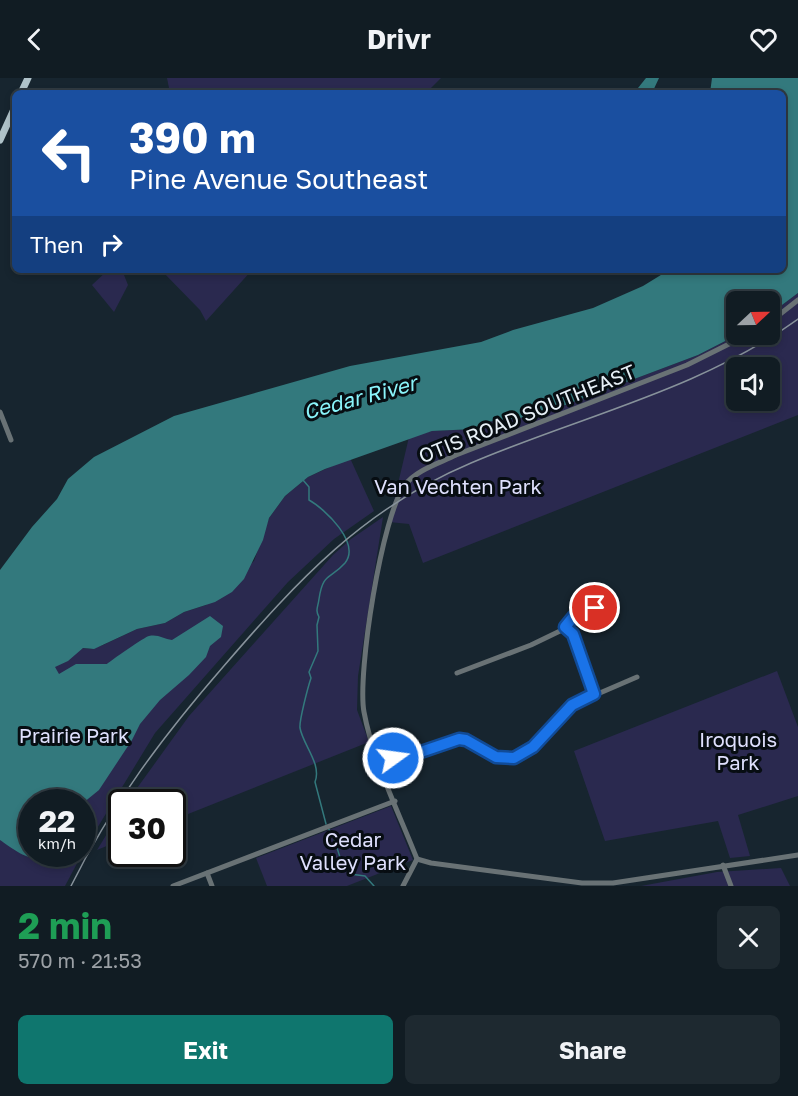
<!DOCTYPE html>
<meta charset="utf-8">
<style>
body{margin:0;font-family:"Golos Text",sans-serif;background:#1e2930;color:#f1f3f6;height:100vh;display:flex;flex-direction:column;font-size:22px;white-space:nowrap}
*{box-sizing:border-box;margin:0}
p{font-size:20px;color:#9ca1a6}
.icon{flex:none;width:33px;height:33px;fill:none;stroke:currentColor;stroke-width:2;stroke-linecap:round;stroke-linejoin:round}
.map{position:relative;height:808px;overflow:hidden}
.sheet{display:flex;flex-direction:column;background:#111c23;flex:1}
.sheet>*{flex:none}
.guide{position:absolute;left:12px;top:12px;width:774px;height:183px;border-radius:9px;box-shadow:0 3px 9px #0003,0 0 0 2px #303a41;background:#1a4fa0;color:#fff;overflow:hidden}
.needle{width:39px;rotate:68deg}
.controls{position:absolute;left:726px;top:213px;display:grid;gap:12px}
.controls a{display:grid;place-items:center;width:54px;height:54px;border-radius:9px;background:#111c23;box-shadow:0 3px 9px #0003,0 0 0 2px #303a41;font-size:30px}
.speed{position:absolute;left:18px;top:711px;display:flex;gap:12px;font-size:30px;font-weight:700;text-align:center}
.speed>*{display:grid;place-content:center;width:78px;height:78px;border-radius:50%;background:#111c23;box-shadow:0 3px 9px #0003,0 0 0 2px #303a41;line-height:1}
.speed small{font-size:15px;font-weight:400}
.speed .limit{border:3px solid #111;border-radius:9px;background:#fff;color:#111}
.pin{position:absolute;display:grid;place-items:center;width:51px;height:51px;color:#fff;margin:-26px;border:3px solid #fff;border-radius:50%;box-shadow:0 2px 6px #0007}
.me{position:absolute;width:66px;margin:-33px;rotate:76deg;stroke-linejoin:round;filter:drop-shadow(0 0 4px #0008)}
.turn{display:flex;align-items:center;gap:21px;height:126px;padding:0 18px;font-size:27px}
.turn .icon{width:78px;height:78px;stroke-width:2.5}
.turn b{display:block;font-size:42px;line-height:51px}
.then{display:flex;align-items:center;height:57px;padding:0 18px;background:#0003;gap:12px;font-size:22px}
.round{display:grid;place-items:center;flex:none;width:63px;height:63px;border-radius:9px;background:#1e2930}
.headline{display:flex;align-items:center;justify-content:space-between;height:102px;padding:0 18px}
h1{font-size:36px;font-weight:700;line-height:45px;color:#1e9e55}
.cta{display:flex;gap:12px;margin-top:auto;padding:12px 18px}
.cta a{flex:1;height:69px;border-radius:9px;background:#0f766e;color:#fff;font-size:24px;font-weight:700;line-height:69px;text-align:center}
.cta a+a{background:#1e2930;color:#f1f3f6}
header{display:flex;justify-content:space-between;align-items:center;height:78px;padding:0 18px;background:#111c23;font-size:27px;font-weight:700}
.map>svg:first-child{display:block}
.green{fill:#2a294f;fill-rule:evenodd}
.water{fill:#33797d}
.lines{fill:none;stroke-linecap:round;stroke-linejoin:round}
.stream{stroke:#33797d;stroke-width:1.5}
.minor{stroke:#697275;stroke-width:5}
.major{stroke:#afc2c9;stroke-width:7}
.rail{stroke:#87929b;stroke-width:1.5}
.route-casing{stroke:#114b97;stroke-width:15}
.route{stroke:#1a73e8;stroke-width:10}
.labels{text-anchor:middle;stroke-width:6;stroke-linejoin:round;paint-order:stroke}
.street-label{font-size:20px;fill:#e7f0f7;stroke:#070d12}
.park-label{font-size:20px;fill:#dfe0fd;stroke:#070d12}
.water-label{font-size:21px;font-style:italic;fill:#8af5fb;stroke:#070d12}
</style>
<header><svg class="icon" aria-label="back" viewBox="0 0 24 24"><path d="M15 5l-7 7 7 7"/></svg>Drivr<svg class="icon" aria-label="heart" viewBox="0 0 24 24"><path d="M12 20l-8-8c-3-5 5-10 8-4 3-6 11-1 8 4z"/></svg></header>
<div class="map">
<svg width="798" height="808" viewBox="0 0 798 808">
<rect width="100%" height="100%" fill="#17252f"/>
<!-- green -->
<g class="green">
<path d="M 167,0 L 441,0 L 426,15 L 170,15 Z"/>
<path d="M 108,192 L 122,192 L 128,207 L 114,234 L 92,207 Z"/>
<path d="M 161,192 L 252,192 L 206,243 L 200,232 Z"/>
<path d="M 798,215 L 798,337 L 423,485 L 409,446 L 389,444 L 409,359 L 432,353 L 475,351 L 486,344 L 536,338 L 698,277 L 737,257 L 770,256 L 770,236 ZM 736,290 L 770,290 L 770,322 L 736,322 Z"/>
<path d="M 350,380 L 374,433 L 334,461 L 288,504 L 155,655 L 82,775 L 82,724 L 32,724 L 32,776 L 82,776 L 65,808 L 0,808 L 0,624 L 83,570 L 91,571 L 103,567 L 137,551 L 165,545 L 184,534 L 206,527 L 254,483 L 269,440 L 285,418 L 308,399 Z"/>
<path d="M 383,439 L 358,598 L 357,632 L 369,664 L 173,742 L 172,724 L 127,724 L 189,638 L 333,477 L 351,461 Z"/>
<path d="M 777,593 L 798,649 L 798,718 L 738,737 L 750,778 L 730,780 L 718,743 L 605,763 L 574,673 Z"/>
<path d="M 391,728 L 413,782 L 347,808 L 267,808 L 256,780 Z"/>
<path d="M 121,733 L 121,762 L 97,772 Z"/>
<path d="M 781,790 L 790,808 L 641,808 L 717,794 Z"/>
</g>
<!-- water -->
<g class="water">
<path d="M 646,0 L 659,0 L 652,15 L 634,15 Z"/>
<path d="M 712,0 L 798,0 L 798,215 L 770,236 L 770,224 L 736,224 L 737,257 L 698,277 L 536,338 L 486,344 L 475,351 L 432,353 L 325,391 L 308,399 L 285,418 L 269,440 L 263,462 L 244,501 L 232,514 L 215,524 L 184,534 L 165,545 L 137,551 L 94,571 L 83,570 L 68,583 L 55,589 L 59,596 L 76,586 L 107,586 C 109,584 146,558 149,558 C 158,556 164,561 172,562 L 210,538 L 223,548 L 221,559 L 210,568 L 206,579 L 189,597 L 160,622 L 140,646 L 132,662 L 99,712 L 83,725 L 32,724 L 32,776 L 49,776 C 35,789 13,771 0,762 L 0,492 L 32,449 L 57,421 L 68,401 L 94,379 L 174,338 L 350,288 L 481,264 L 513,252 L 593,230 L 643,208 L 669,192 L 783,192 L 783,15 L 710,15 Z"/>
</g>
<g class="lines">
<!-- stream -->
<g class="stream">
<path d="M 303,402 L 309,409 L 309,422 C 325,431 361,465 345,485 C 330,502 323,494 319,521 C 318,529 315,532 319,539 L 317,547 L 318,573 L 309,594 L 311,600 C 308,609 299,643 300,650 C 303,667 322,686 315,704 L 326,746"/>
<path d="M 328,750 C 339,764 336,779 347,792"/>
<path d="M 350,796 L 365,798 L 374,808"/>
</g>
<!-- minor -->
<g class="minor">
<path d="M 770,244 L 798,222"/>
<path d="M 0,334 L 11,362"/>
<path d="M 565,549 L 573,556 L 594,617"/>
<path d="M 457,595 L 531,567 L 560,553 L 574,538 L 610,524"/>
<path d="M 378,679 L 406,679 L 459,661 L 496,679 L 514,680 L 533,669 L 572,627 L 637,599"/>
<path d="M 417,781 L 431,785 L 582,805 L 613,805 L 798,777"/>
<path d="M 723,787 L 731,808"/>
<path d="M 207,795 L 212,808"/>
<path d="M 173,808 L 395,723"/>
<path d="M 403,808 L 417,781 C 399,735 373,683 364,634 C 357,596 382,436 405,407 C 416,392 440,385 456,377 L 687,287 L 749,256"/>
</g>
<!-- major -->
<g class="major">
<path d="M 21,15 L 28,0"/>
<path d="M 0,62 L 15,29"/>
</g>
<!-- rail -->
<path class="rail" d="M 71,808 C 111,727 164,657 223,589 C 297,503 364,430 471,385 C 581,338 700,312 798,241"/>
</g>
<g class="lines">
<!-- route casing -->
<g class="route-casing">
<path id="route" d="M 393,680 L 406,679 L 459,661 L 466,662 L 496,679 L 514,680 L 533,669 L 572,627 L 594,616 L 573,556 L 565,549 L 574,538 L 595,530"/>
</g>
<!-- route -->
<use href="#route" class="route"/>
</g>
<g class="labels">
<!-- street labels -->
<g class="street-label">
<text transform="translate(527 336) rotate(-22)" y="7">OTIS ROAD SOUTHEAST</text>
</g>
<!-- park labels -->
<g class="park-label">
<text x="458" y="416">Van Vechten Park</text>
<text x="74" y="665">Prairie Park</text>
<text x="738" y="669">Iroquois<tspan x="738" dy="23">Park</tspan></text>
<text x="353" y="769">Cedar<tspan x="353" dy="23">Valley Park</tspan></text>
</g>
<!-- water labels -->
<g class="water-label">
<text transform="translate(360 320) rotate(-15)" y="7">Cedar River</text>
</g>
</g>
</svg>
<div class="controls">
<a><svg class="needle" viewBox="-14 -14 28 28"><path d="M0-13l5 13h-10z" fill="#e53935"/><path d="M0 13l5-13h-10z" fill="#9ca1a6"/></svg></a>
<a><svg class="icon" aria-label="sound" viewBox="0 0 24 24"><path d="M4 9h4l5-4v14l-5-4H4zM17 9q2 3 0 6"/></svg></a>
</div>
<div class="speed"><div>22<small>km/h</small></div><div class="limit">30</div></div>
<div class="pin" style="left:595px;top:530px;background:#d93025"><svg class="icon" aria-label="arrive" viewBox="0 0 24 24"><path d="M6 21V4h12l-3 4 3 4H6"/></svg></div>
<svg class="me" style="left:393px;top:680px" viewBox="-20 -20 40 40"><circle r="17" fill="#1a73e8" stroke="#fff" stroke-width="3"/><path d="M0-11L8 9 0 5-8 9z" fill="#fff"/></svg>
<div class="guide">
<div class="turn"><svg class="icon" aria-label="left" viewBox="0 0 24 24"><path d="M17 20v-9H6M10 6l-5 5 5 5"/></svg><div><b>390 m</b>Pine Avenue Southeast</div></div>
<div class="then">Then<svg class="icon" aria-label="right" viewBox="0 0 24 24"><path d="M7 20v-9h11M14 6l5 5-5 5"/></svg></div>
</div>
</div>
<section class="sheet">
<div class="headline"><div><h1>2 min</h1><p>570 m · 21:53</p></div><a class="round"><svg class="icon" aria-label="close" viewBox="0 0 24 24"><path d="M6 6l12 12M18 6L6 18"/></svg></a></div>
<div class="cta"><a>Exit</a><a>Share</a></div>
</section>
